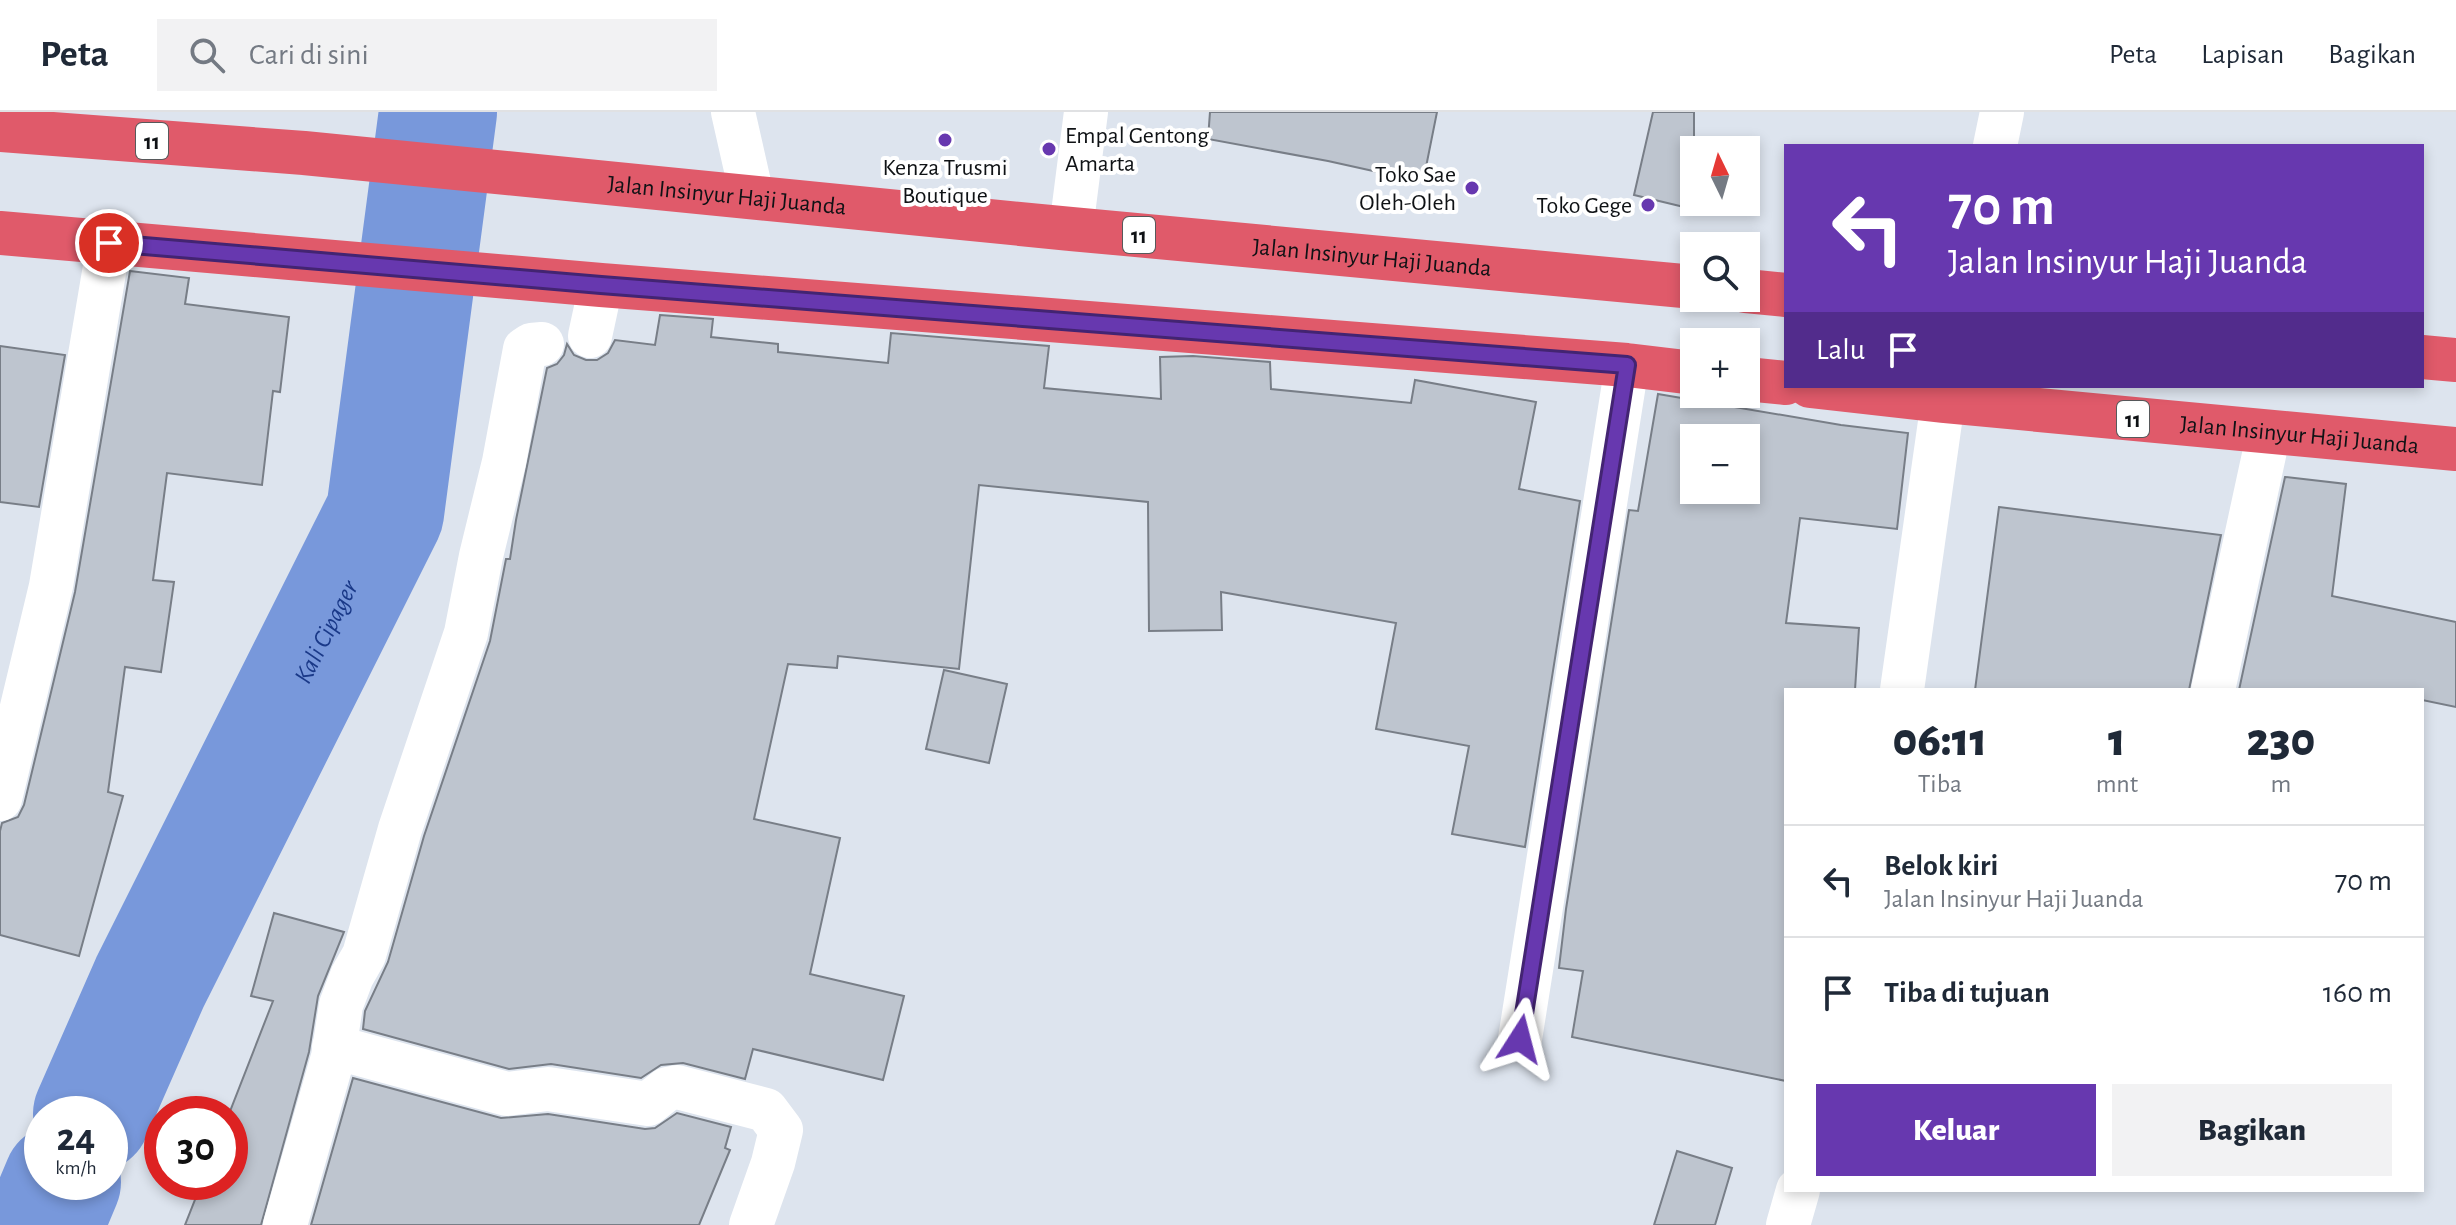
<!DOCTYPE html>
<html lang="id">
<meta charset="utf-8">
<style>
body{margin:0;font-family:"Alegreya Sans",sans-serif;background:#f2f2f3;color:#1f2937;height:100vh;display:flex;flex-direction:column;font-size:30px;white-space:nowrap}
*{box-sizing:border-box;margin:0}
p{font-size:26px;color:#747a83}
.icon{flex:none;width:44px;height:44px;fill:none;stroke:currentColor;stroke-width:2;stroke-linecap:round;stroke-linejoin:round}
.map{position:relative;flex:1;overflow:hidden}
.side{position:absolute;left:1784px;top:576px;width:640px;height:504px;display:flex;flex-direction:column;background:#fff;border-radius:0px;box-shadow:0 4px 12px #0003}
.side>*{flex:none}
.guide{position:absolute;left:1784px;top:32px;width:640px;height:244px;border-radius:0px;box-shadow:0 4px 12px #0003;background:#6738af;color:#fff;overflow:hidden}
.needle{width:52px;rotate:355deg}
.controls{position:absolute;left:1680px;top:24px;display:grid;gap:16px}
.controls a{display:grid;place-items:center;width:80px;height:80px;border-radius:0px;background:#fff;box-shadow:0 4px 12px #0003;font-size:40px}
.speed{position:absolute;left:24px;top:984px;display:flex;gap:16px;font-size:40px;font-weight:700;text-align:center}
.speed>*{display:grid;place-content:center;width:104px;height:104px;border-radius:50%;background:#fff;box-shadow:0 4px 12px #0003;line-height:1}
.speed small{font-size:20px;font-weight:400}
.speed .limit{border:12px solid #d22;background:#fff;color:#111}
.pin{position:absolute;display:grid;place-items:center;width:68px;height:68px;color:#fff;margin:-34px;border:4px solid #fff;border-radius:50%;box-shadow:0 2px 8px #0007}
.me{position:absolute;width:88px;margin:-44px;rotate:9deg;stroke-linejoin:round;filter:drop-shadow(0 0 6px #0008)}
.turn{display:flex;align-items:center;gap:28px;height:168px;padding:0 32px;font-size:36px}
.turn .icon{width:104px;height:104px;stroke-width:2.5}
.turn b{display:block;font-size:56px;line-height:68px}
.then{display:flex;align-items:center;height:76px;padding:0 32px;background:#0003;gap:16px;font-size:30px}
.eta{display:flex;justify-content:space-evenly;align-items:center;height:136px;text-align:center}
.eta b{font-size:48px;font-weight:800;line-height:56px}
.cta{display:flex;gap:16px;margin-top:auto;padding:16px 32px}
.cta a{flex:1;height:92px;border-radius:0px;background:#6738af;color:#fff;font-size:32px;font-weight:800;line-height:92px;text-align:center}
.cta a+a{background:#f2f2f3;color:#1f2937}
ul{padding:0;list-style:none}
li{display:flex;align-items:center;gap:24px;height:112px;padding:0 32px;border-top:2px solid #e0e1e3}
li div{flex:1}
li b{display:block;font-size:30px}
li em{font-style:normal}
header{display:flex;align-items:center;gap:48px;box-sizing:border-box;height:112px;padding:0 40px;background:#fff;border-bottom:2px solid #e0e1e3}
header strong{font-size:38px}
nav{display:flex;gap:44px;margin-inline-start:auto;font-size:28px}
.search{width:560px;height:72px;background:#f2f2f3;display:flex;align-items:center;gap:20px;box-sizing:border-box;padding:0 28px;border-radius:0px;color:#747a83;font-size:30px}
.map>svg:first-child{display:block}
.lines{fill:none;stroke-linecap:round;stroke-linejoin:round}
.river{stroke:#7898db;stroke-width:118}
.building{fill:#bec5cf;stroke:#787e87;stroke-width:2;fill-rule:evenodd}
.minor{stroke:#fff;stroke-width:44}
.highway{stroke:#e05a6a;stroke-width:44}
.route-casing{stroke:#432472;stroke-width:20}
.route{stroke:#6738af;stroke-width:14}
.poi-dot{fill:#6738af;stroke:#fff;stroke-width:3}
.labels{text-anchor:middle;stroke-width:8;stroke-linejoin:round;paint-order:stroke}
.shield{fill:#fff;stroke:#57595b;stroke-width:2}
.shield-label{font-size:22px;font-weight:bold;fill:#0f1215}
.poi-label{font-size:24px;fill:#0f1215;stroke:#fff;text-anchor:end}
.street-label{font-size:24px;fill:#0f1215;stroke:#fff}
.water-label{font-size:26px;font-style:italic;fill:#1a3988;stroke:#fff}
</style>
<header>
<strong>Peta</strong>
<div class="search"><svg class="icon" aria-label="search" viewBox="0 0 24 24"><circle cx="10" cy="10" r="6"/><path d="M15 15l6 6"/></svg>Cari di sini</div>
<nav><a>Peta</a><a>Lapisan</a><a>Bagikan</a></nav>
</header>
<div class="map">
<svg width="2456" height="1113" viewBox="0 0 2456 1113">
<rect width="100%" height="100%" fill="#dde4ee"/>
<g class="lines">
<!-- river -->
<g class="river">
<path id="s1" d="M 92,1002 L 150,870 L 385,401 L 438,0"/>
<path d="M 44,1113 L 62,1070"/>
</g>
</g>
<!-- building -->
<g class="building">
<path d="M 1210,0 L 1437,0 L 1423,70 L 1328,49 L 1208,27 Z"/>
<path d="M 1653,0 L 1694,0 L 1694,50 L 1684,95 L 1634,83 Z"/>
<path d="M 130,159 L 189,166 L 185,192 L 289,205 L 280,280 L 273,279 L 262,373 L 167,361 L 153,468 L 174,470 L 161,560 L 125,555 L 108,680 L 123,684 L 79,844 L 0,823 L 0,719 L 2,711 L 18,705 L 24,693 L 75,480 Z"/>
<path d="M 660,203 L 713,207 L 711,225 L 778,232 L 778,240 L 888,251 L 891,221 L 1049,234 L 1044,276 L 1161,287 L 1160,245 L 1193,244 L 1270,250 L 1271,277 L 1411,291 L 1415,268 L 1536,290 L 1519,377 L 1580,389 L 1525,735 L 1452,722 L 1469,634 L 1376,617 L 1396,511 L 1221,480 L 1222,518 L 1149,519 L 1148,390 L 979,373 L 959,557 L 838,544 L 837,556 L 788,552 L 754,707 L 840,726 L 810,862 L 904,884 L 883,968 L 753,937 L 745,967 L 683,951 L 661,953 L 641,966 L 551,952 L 509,957 L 363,917 L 365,899 L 388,850 L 424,724 L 490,529 L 506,447 L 510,447 L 516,408 L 547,256 L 557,252 L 564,243 L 567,232 L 574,243 L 586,248 L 597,248 L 608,241 L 615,228 L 655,233 Z"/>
<path d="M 0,234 L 65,243 L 39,395 L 0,390 Z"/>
<path d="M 1658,282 L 1841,313 L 1908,321 L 1897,417 L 1800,406 L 1786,511 L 1859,516 L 1855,578 L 1786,578 L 1786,969 L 1572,925 L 1583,859 L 1559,856 L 1566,797 L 1629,398 L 1638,399 ZM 1694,326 L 1746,326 L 1746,378 L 1694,378 Z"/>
<path d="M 2285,365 L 2346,372 L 2332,484 L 2456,510 L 2456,595 L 2422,588 L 2422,578 L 2239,578 Z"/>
<path d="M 1999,395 L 2221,423 L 2189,578 L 1975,578 Z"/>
<path d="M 944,558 L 1007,572 L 989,651 L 926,637 Z"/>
<path d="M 274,801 L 344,820 L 318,884 L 309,940 L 261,1113 L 185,1113 L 202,1070 L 230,1070 L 229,1002 L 273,889 L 251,884 Z"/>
<path d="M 353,966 L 501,1006 L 548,1002 L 645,1017 L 655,1016 L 677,1001 L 731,1015 L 725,1036 L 730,1038 L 699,1113 L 311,1113 Z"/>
<path d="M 1677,1039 L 1732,1056 L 1715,1113 L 1654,1113 Z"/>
</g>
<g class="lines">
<!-- minor -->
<g class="minor">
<path d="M 733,0 L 752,84"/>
<path d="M 1995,34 L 2002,0"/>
<path d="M 1071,117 L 1086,0"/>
<path d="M 590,224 L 601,173"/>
<path d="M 1902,578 L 1943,289"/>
<path d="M 2213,578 L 2269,320"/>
<path d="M 0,687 L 51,474 L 109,131"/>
<path d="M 1520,927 L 1627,253"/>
<path d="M 334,935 L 507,982 L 548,977 L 648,992 L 667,977 L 677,975 L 766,998 L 781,1018 L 773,1051 L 751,1113"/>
<path d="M 285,1113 L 333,945 L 341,893 L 352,864 L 364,843 L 400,717 L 466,521 L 481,444 L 504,350 L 525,237 L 531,233 L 542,232"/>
<path d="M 1788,1113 L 1798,1078"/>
</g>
<!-- highway -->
<g class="highway">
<path id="s2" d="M 0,18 L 304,41 L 1071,117 L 1694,175"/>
<path d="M 0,121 L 601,173 L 1627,253 L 1694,261"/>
<path d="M 1746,179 L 1786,183"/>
<path d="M 2422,245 L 2456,248"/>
<path d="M 1746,267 L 1786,271"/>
<path id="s3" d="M 1810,274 L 1943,289 L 2456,337"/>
</g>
</g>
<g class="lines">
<!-- route casing -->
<g class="route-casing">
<path id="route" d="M 109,131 L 601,173 L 1627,253 L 1520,927"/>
</g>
<!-- route -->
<use href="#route" class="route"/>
</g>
<!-- markers -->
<g class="poi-dot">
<circle cx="945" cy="28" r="8"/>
<circle cx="1049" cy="37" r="8"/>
<circle cx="1472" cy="76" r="8"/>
<circle cx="1648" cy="93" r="8"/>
</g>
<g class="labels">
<!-- shield labels -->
<g class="shield">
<rect x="136" y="11" width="32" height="36" rx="6"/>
<rect x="1123" y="105" width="32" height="36" rx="6"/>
<rect x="2117" y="289" width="32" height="36" rx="6"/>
</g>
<g class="shield-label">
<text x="152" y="37">11</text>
<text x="1139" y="131">11</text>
<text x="2133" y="315">11</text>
</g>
<!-- poi labels -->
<g class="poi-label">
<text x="1065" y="31" text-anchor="start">Empal Gentong<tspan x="1065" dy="28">Amarta</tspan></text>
<text x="945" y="63" text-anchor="middle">Kenza Trusmi<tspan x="945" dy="28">Boutique</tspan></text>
<text x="1456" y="70">Toko Sae<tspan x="1456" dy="28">Oleh-Oleh</tspan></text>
<text x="1632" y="101">Toko Gege</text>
</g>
<!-- street labels -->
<g class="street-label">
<text dy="8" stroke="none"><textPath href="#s2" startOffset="730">Jalan Insinyur Haji Juanda</textPath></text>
<text dy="8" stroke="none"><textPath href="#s2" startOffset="1378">Jalan Insinyur Haji Juanda</textPath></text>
<text dy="8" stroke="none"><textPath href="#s3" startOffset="492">Jalan Insinyur Haji Juanda</textPath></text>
</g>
<!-- water labels -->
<g class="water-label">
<text dy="9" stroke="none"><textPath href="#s1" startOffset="536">Kali Cipager</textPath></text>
</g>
</g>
</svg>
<div class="controls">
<a><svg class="needle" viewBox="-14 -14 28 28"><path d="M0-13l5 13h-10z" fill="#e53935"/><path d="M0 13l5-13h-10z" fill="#747a83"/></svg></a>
<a><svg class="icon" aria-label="search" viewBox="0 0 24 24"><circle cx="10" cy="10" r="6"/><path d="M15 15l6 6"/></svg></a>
<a>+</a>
<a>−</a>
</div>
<div class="speed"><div>24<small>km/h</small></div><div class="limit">30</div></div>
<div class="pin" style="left:109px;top:131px;background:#d93025"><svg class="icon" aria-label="arrive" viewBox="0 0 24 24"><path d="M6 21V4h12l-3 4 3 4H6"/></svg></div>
<svg class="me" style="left:1520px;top:927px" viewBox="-20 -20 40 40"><path d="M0-17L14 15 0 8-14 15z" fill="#6738af" stroke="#fff" stroke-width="4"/></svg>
<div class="guide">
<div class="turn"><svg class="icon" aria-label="left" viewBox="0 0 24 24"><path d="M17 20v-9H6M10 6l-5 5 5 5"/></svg><div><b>70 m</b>Jalan Insinyur Haji Juanda</div></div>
<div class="then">Lalu<svg class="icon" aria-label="arrive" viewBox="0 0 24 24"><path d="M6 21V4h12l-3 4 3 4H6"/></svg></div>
</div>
<section class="side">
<div class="eta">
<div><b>06:11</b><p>Tiba</p></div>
<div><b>1</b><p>mnt</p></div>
<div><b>230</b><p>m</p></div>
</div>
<ul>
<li><svg class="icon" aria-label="left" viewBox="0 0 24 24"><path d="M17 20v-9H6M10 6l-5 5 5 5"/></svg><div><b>Belok kiri</b><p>Jalan Insinyur Haji Juanda</p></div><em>70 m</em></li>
<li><svg class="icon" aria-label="arrive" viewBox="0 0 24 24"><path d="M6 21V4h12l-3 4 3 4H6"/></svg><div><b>Tiba di tujuan</b></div><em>160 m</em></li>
</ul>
<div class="cta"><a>Keluar</a><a>Bagikan</a></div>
</section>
</div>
